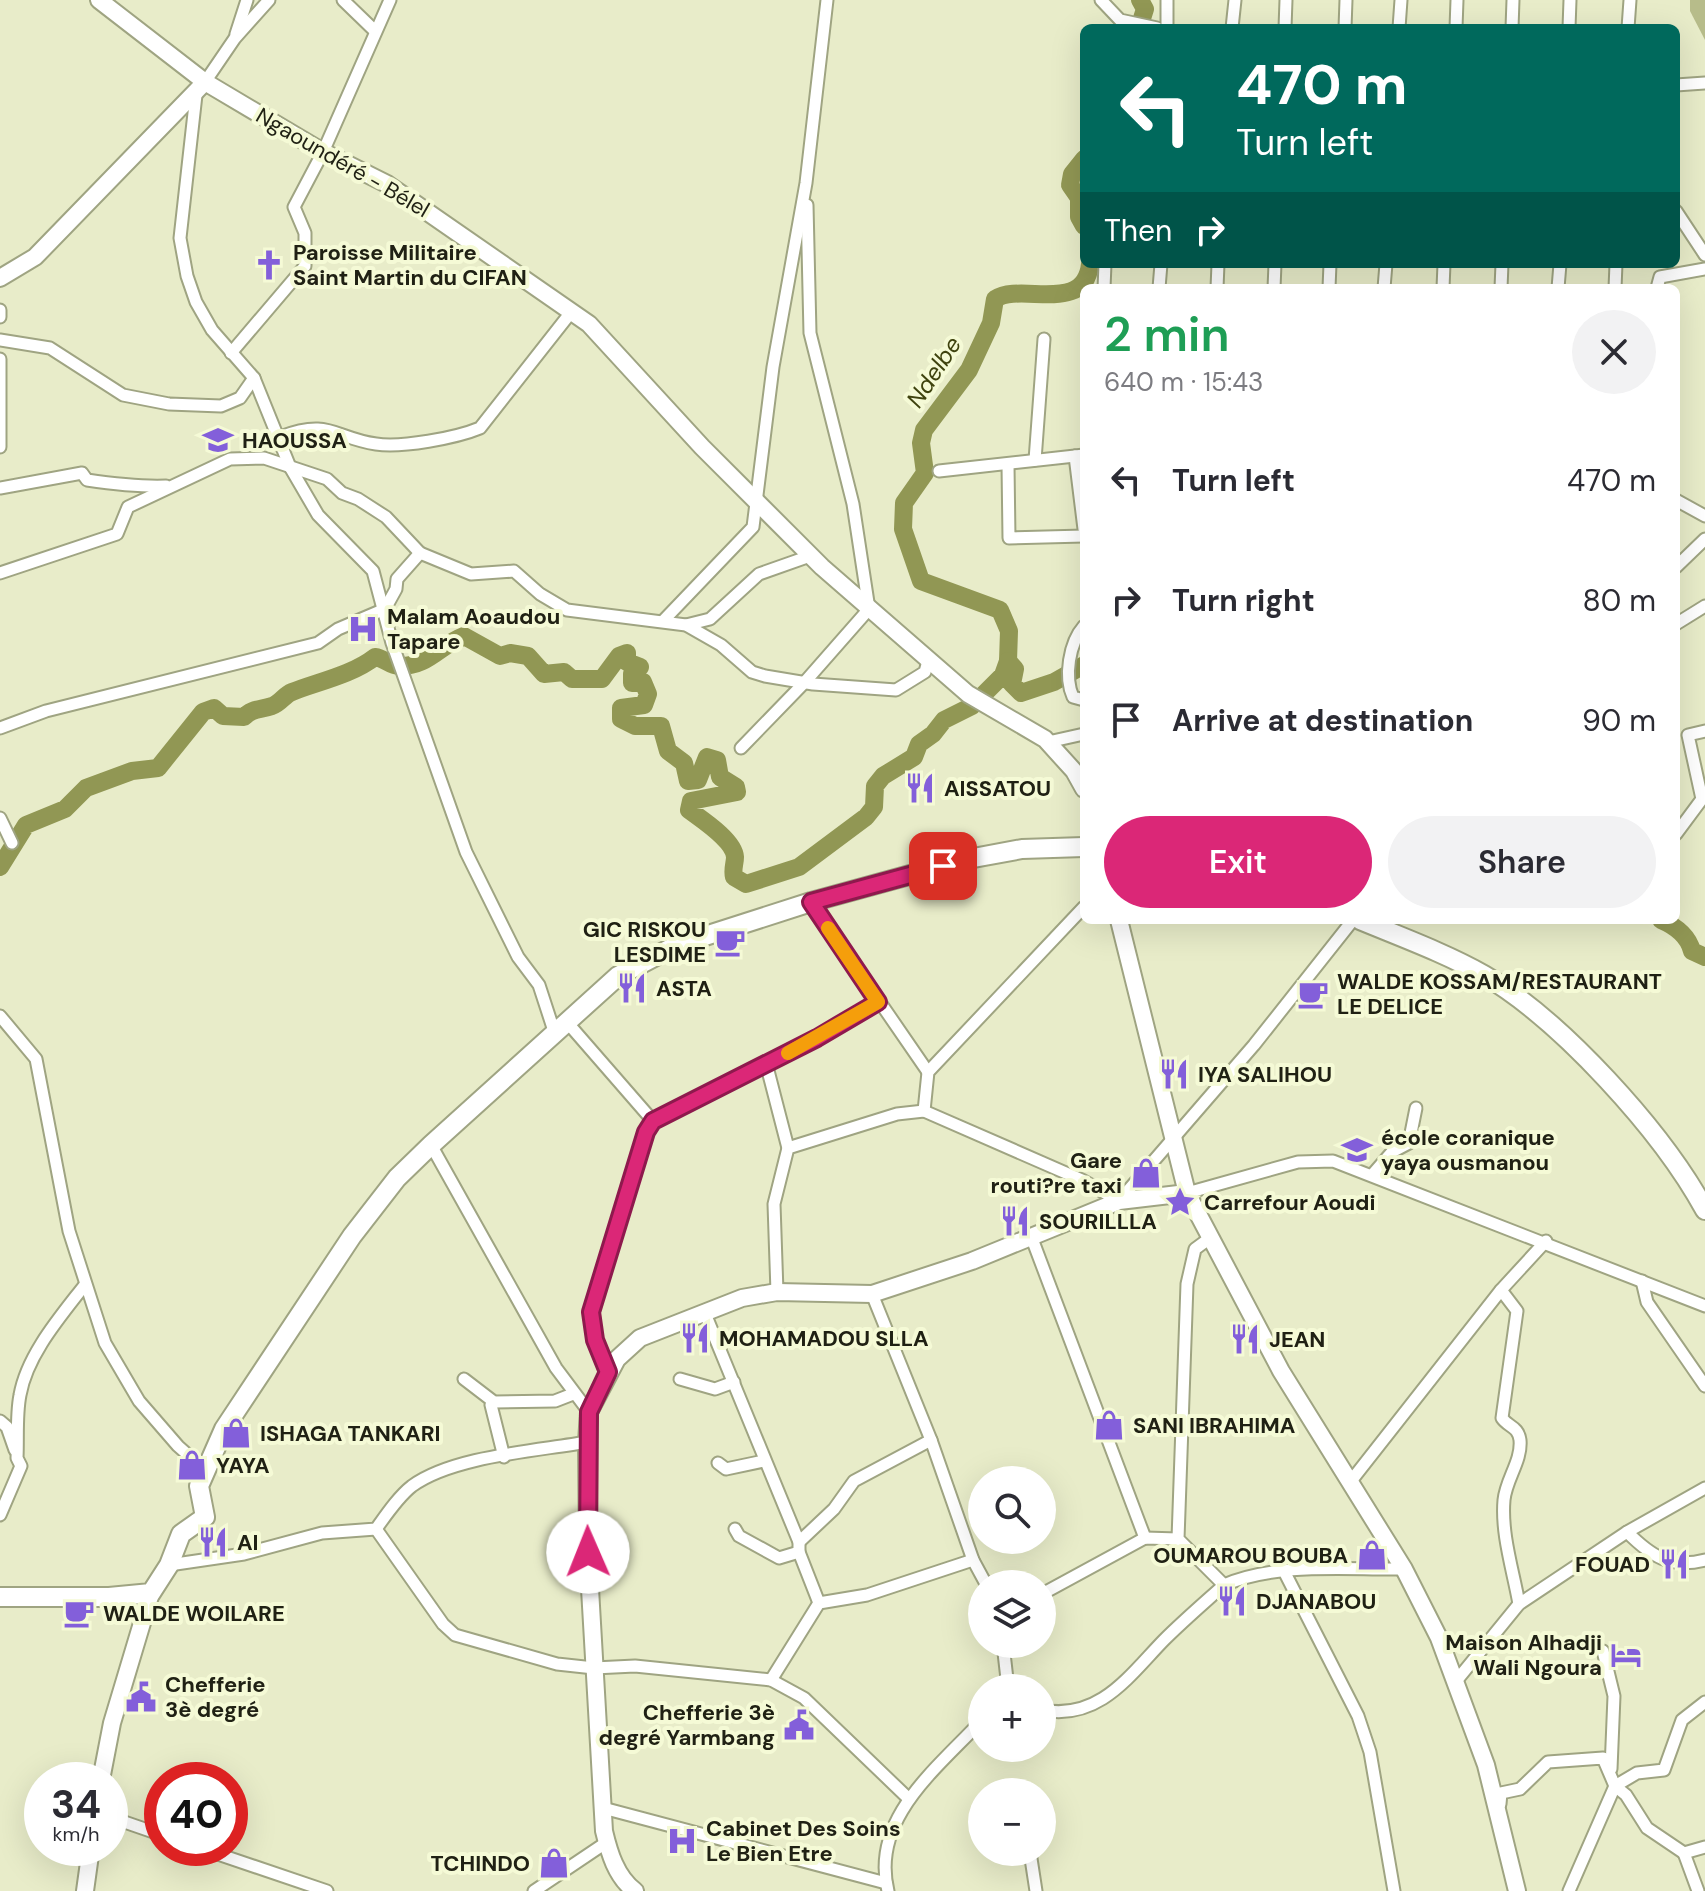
<!DOCTYPE html>
<meta charset="utf-8">
<style>
body{margin:0;font-family:"DM Sans",sans-serif;background:#f2f2f3;color:#2b2b33;height:100vh;display:flex;flex-direction:column;font-size:30px;white-space:nowrap}
*{box-sizing:border-box;margin:0}
p{font-size:26px;color:#7c7c81}
.icon{flex:none;width:44px;height:44px;fill:none;stroke:currentColor;stroke-width:2;stroke-linecap:round;stroke-linejoin:round}
.map{position:relative;flex:1;overflow:hidden}
.side{position:absolute;left:1080px;top:284px;width:600px;height:640px;display:flex;flex-direction:column;background:#fff;border-radius:12px;box-shadow:0 8px 32px #0002}
.side>*{flex:none}
.banner{position:absolute;left:1080px;top:24px;width:600px;height:244px;border-radius:12px;box-shadow:0 8px 32px #0002;background:#00695c;color:#fff;overflow:hidden}
.tools{position:absolute;left:968px;top:1466px;display:grid;gap:16px}
.tools a{display:grid;place-items:center;width:88px;height:88px;border-radius:50%;background:#fff;box-shadow:0 8px 32px #0002;font-size:40px}
.speed{position:absolute;left:24px;top:1762px;display:flex;gap:16px;font-size:40px;font-weight:700;text-align:center}
.speed>*{display:grid;place-content:center;width:104px;height:104px;border-radius:50%;background:#fff;box-shadow:0 8px 32px #0002;line-height:1}
.speed small{font-size:20px;font-weight:400}
.speed .limit{border:12px solid #d22;background:#fff;color:#111}
.pin{position:absolute;display:grid;place-items:center;width:68px;height:68px;color:#fff;margin:-34px;border-radius:16px;box-shadow:0 4px 12px #0006}
.me{position:absolute;width:88px;margin:-44px;rotate:359deg;stroke-linejoin:round;filter:drop-shadow(0 0 6px #0008)}
.turn{display:flex;align-items:center;gap:28px;height:168px;padding:0 24px;font-size:36px}
.turn .icon{width:104px;height:104px;stroke-width:2.5}
.turn b{display:block;font-size:56px;line-height:68px}
.then{display:flex;align-items:center;height:76px;padding:0 24px;background:#0003;gap:16px;font-size:30px}
.round{display:grid;place-items:center;flex:none;width:84px;height:84px;border-radius:42px;background:#f2f2f3}
.headline{display:flex;align-items:center;justify-content:space-between;height:136px;padding:0 24px}
h1{font-size:48px;font-weight:600;line-height:60px;color:#1e9e55}
.action{display:flex;gap:16px;margin-top:auto;padding:16px 24px}
.action a{flex:1;height:92px;border-radius:48px;background:#db2777;color:#fff;font-size:32px;font-weight:600;line-height:92px;text-align:center}
.action a+a{background:#f2f2f3;color:#2b2b33}
ul{padding:0;list-style:none}
li{display:flex;align-items:center;gap:24px;height:120px;padding:0 24px}
li div{flex:1}
li b{display:block;font-size:30px}
li em{font-style:normal}
.map>svg:first-child{display:block}
.green{fill:#b7bc8a}
.lines{fill:none;stroke-linecap:round;stroke-linejoin:round}
.river{stroke:#919754;stroke-width:18}
.street-casing{stroke:#9fa482;stroke-width:15}
.secondary-casing{stroke:#9fa482;stroke-width:20}
.primary-casing{stroke:#9fa482;stroke-width:22}
.street{stroke:#fff;stroke-width:11}
.secondary{stroke:#fff;stroke-width:16}
.primary{stroke:#fff;stroke-width:18}
.route-casing{stroke:#8e194d;stroke-width:20}
.route{stroke:#db2777;stroke-width:14}
.slow{stroke:#f59e0b;stroke-width:14}
.labels{text-anchor:middle;stroke-width:8;stroke-linejoin:round;paint-order:stroke}
.street-label{font-size:22px;fill:#202114;stroke:#f5fad6}
.poi-label{font-size:22px;font-weight:bold;fill:#202114;stroke:#f5fad6;text-anchor:start}
.water-label{font-size:24px;font-style:italic;fill:#3f430e;stroke:#f5fad6}
</style>
<div class="map">
<svg width="1705" height="1891" viewBox="0 0 1705 1891">
<rect width="100%" height="100%" fill="#e8ecc9"/>
<!-- green -->
<path class="green" d="M 1690,0 L 1705,0 L 1705,40 L 1690,11 Z"/>
<g class="lines">
<!-- river -->
<g class="river">
<path d="M 1139,28 L 1145,9 L 1140,0"/>
<path d="M 1084,159 L 1072,174 L 1070,185 L 1079,198 L 1079,217 L 1084,226"/>
<path d="M 1008,661 L 1009,631 L 1000,610 L 921,581 L 903,529 L 904,503 L 925,473 L 921,443 L 924,430 L 969,370 L 991,323 L 995,299 C 1021,282 1085,315 1090,264"/>
<path d="M 0,867 L 26,825 L 65,809 L 86,788 L 132,771 L 158,768 L 203,712 L 214,708 L 223,716 L 244,717 C 252,708 261,710 272,706 C 281,703 284,695 292,692 C 317,682 352,675 375,657 C 384,658 390,666 399,666 C 428,667 440,645 464,636 L 500,656 L 510,653 L 528,656 L 544,674 L 564,672 L 572,679 L 602,679 L 619,656 L 627,653 L 627,662 L 640,667 L 632,674 L 632,683 L 643,682 L 648,694 L 644,705 L 621,708 L 621,719 L 635,726 L 661,726 L 668,751 L 684,763 L 688,781 L 698,780 L 707,757 L 717,760 L 720,777 L 736,787 L 737,792 L 691,801 L 689,810 C 701,819 734,840 735,857 C 735,864 732,869 734,877 L 746,884 L 799,867 L 866,817 L 874,807 L 875,786 L 883,776 L 914,757 L 919,744 L 933,734 L 944,720 L 972,706 L 1003,675 L 1008,661 L 1015,669 L 1012,684 L 1021,693 L 1054,682 L 1084,665"/>
<path d="M 1661,920 C 1675,926 1688,935 1692,951 L 1705,957"/>
</g>
<!-- street casing -->
<g class="street-casing">
<g id="street">
<path d="M 343,0 L 375,31"/>
<path d="M 1101,0 L 1120,20 L 1157,28"/>
<path d="M 1167,28 L 1167,0"/>
<path d="M 1232,28 L 1235,0"/>
<path d="M 1285,28 L 1286,0"/>
<path d="M 1345,28 L 1346,0"/>
<path d="M 1399,28 L 1401,0"/>
<path d="M 1456,28 L 1457,0"/>
<path d="M 1512,28 L 1513,0"/>
<path d="M 1569,28 L 1570,0"/>
<path d="M 1628,28 L 1630,0"/>
<path d="M 236,34 L 247,0"/>
<path d="M 205,82 L 235,38 L 269,0"/>
<path d="M 1676,85 L 1705,83"/>
<path d="M 196,95 L 180,238 L 187,276 L 196,302 L 212,330 L 254,378 L 290,467 L 318,515 L 373,571 L 392,643 L 466,852 L 518,957 L 539,985 L 554,1031"/>
<path d="M 1676,211 L 1705,255"/>
<path d="M 1104,288 L 1105,264"/>
<path d="M 1159,288 L 1161,264"/>
<path d="M 1217,288 L 1218,264"/>
<path d="M 1274,288 L 1275,264"/>
<path d="M 1329,288 L 1330,264"/>
<path d="M 1384,288 L 1386,264"/>
<path d="M 1443,288 L 1444,264"/>
<path d="M 1501,288 L 1502,264"/>
<path d="M 1558,288 L 1560,264"/>
<path d="M 1615,288 L 1616,264"/>
<path d="M 1657,288 L 1660,277 L 1705,269"/>
<path d="M 0,310 L 0,317"/>
<path d="M 0,340 L 50,348 L 123,395 L 169,404 L 221,406 L 240,398 L 254,378"/>
<path d="M 231,353 L 305,266 L 305,233 L 294,207 L 323,152 L 390,0"/>
<path d="M 0,359 L 0,447"/>
<path d="M 280,437 C 330,418 334,438 376,444 C 401,448 456,438 480,428 L 572,311"/>
<path d="M 1075,456 L 1084,529"/>
<path d="M 1035,460 L 1044,339"/>
<path d="M 1008,465 L 1009,538 L 1084,536"/>
<path d="M 939,471 L 1084,455"/>
<path d="M 0,488 L 82,473 L 87,480 C 114,484 139,487 166,486"/>
<path d="M 1676,500 L 1705,516"/>
<path d="M 1676,567 L 1705,539"/>
<path d="M 0,573 L 117,534 L 128,507 L 230,459 L 264,458 L 327,479 L 342,493 L 358,499 L 386,517 L 420,553"/>
<path d="M 663,621 L 753,527 L 773,367 L 806,183 L 827,0"/>
<path d="M 1676,624 L 1705,606"/>
<path d="M 686,625 L 710,619 L 759,574 L 810,556"/>
<path d="M 1084,626 C 1069,643 1064,677 1073,697 L 1084,700"/>
<path d="M 0,728 L 46,711 L 318,643 L 338,629 L 385,609 L 396,589 L 397,579 L 420,553 L 471,574 L 514,571 L 540,594 L 567,610 L 686,625 L 721,645 L 752,672 L 765,676 L 813,684 L 896,690 L 925,672 L 928,661"/>
<path d="M 1048,742 L 1084,734"/>
<path d="M 741,748 L 804,683 L 869,609 L 853,504 L 810,333 L 807,205"/>
<path d="M 0,818 L 12,843"/>
<path d="M 1676,834 L 1702,799 L 1688,735 L 1705,731"/>
<path d="M 811,902 L 928,1072"/>
<path d="M 0,1016 L 36,1059 L 69,1231 L 105,1343 L 139,1401 L 178,1446 L 205,1470"/>
<path d="M 566,1021 L 653,1121"/>
<path d="M 766,1063 L 788,1148"/>
<path d="M 924,1111 L 928,1072 L 1084,907"/>
<path d="M 431,1145 L 556,1368 L 589,1412"/>
<path d="M 1372,1175 L 1392,1152 L 1409,1143 L 1416,1108"/>
<path d="M 1187,1193 L 1298,1162 L 1333,1161 L 1705,1306"/>
<path d="M 1031,1236 L 1145,1538"/>
<path d="M 1210,1238 L 1195,1249 L 1187,1284 L 1178,1539 L 1224,1585 C 1278,1562 1346,1570 1404,1569"/>
<path d="M 1642,1281 L 1647,1302 L 1705,1386"/>
<path d="M 1501,1290 L 1517,1311 L 1502,1418 C 1508,1427 1518,1426 1520,1440 C 1522,1461 1506,1479 1504,1500 C 1501,1534 1513,1570 1519,1604"/>
<path d="M 777,1292 L 774,1204 L 788,1148 L 897,1114 L 924,1111 L 1082,1180 L 1119,1201 L 1254,1045 L 1353,920"/>
<path d="M 872,1294 L 931,1440 L 973,1560 L 986,1584"/>
<path d="M 704,1311 L 799,1542 L 799,1552 L 819,1603"/>
<path d="M 608,1372 L 595,1340 L 591,1312 L 629,1183 L 646,1132 L 653,1121 L 817,1038 L 878,1002"/>
<path d="M 464,1379 L 494,1402 L 555,1401 L 573,1394"/>
<path d="M 680,1379 L 715,1389 L 734,1382"/>
<path d="M 494,1402 L 491,1405 L 504,1457"/>
<path d="M 0,1421 L 7,1427 L 15,1450"/>
<path d="M 718,1463 L 726,1469 L 764,1461"/>
<path d="M 1351,1481 L 1501,1290 L 1546,1241"/>
<path d="M 0,1515 L 21,1466 L 17,1458 C 18,1438 16,1415 20,1395 C 27,1355 60,1317 84,1286"/>
<path d="M 376,1529 L 443,1624 L 455,1635 L 557,1664 L 594,1668 L 635,1666 L 771,1680 L 804,1698 L 909,1799"/>
<path d="M 735,1529 L 739,1536 L 779,1558 L 799,1552"/>
<path d="M 1627,1532 C 1651,1556 1670,1569 1705,1560"/>
<path d="M 799,1542 L 834,1509 L 854,1481 L 931,1440"/>
<path d="M 169,1565 L 244,1554 L 322,1533 L 376,1529 C 386,1515 398,1497 412,1486 C 453,1456 537,1451 587,1442"/>
<path d="M 1284,1571 L 1358,1716 L 1370,1752 L 1394,1891"/>
<path d="M 1042,1594 L 1145,1538 L 1178,1539"/>
<path d="M 1003,1644 L 1008,1688"/>
<path d="M 1603,1651 L 1614,1696 L 1611,1769"/>
<path d="M 771,1680 L 819,1603 L 867,1595 L 973,1560"/>
<path d="M 1457,1680 L 1519,1604 L 1627,1532 L 1705,1488"/>
<path d="M 1042,1710 C 1099,1721 1129,1676 1164,1640 C 1183,1621 1204,1603 1224,1585"/>
<path d="M 1500,1804 L 1501,1793 L 1520,1789 L 1548,1762 L 1603,1758 L 1615,1786 L 1626,1795 L 1647,1828 L 1684,1853 L 1705,1847"/>
<path d="M 603,1808 L 886,1883"/>
<path d="M 110,1817 L 162,1835"/>
<path d="M 200,1848 L 327,1891"/>
<path d="M 1030,1852 L 1036,1891"/>
<path d="M 1684,1853 L 1698,1891"/>
<path d="M 534,1891 L 607,1842"/>
<path d="M 888,1891 C 870,1818 938,1768 982,1720"/>
<path d="M 1569,1891 L 1615,1786 L 1637,1773 L 1664,1770 L 1682,1720 L 1705,1702"/>
</g>
</g>
<!-- secondary casing -->
<g class="secondary-casing">
<g id="secondary">
<path d="M 99,0 L 205,82 L 323,152 L 387,184 L 589,324 L 702,447 L 822,567 L 968,694 L 1045,739 L 1074,771 L 1084,789"/>
<path d="M 0,278 L 35,257 L 205,82"/>
<path d="M 1119,920 L 1187,1193 L 1281,1371 L 1404,1569 L 1439,1638 L 1486,1765 L 1517,1891"/>
<path d="M 101,1780 L 112,1723 L 151,1593"/>
<path d="M 85,1891 L 91,1848"/>
<path d="M 635,1891 C 616,1877 609,1852 604,1831 L 588,1554 L 587,1442 L 589,1412 L 617,1359 L 640,1338 L 742,1298 L 777,1292 L 872,1294 L 972,1261 L 1119,1201 L 1187,1193"/>
</g>
</g>
<!-- primary casing -->
<g class="primary-casing">
<g id="primary">
<path d="M 1360,920 C 1401,937 1445,953 1484,975 C 1561,1020 1662,1131 1705,1210"/>
<path d="M 0,1597 L 109,1597 L 151,1593 L 169,1565 L 181,1534 L 205,1517 L 199,1486 L 224,1429 L 352,1236 L 397,1178 L 431,1145 L 618,976 L 677,945 L 811,902 L 968,859 L 1022,849 L 1084,847"/>
</g>
</g>
<!-- street -->
<use href="#street" class="street"/>
<!-- secondary -->
<use href="#secondary" class="secondary"/>
<!-- primary -->
<use href="#primary" class="primary"/>
</g>
<g class="lines">
<!-- route casing -->
<g class="route-casing">
<path id="route" d="M 588,1552 L 589,1412 L 608,1372 L 595,1340 L 591,1312 L 646,1132 L 653,1121 L 817,1038 L 878,1002 L 811,902 L 943,866"/>
</g>
<!-- route -->
<use href="#route" class="route"/>
<!-- slow -->
<path class="slow" d="M 788,1053 L 878,1002 L 828,928"/>
</g>
<!-- icons -->
<defs>
<g id="church-bare" transform="scale(2.4)"><path d="M-1.2-6h2.4v3.5h3.3v2.4h-3.3V6h-2.4V-.1h-3.3v-2.4h3.3Z" fill="#835fda" stroke="#f5fad6" stroke-width="2.5" paint-order="stroke"/></g>
<g id="school-bare" transform="scale(2.4)"><path d="M0-5L7-2L0 1L-7-2ZM-4 1L0 2.5L4 1V4Q0 6-4 4Z" fill="#835fda" stroke="#f5fad6" stroke-width="2.5" paint-order="stroke"/></g>
<g id="hospital-bare" transform="scale(2.4)"><path d="M-5-5h3v3.5h4V-5h3V5h-3V1.5h-4V5h-3Z" fill="#835fda" stroke="#f5fad6" stroke-width="2.5" paint-order="stroke"/></g>
<g id="restaurant-bare" transform="scale(2.4)"><path d="M-5-6h1v4h1v-4h1v4h1v-4h1v5L-1.5 .5V6h-2V.5L-5-1ZM5-6V6H3V1.5H1.5Q1.5-4 5-6Z" fill="#835fda" stroke="#f5fad6" stroke-width="2.5" paint-order="stroke"/></g>
<g id="cafe-bare" transform="scale(2.4)"><path d="M-5.5-4.5H6V0H3Q3 3.5 0 3.5H-2.5Q-5.5 3.5-5.5 0ZM3-3.2v2h1.7v-2ZM-6 4.5H4V6H-6Z" fill="#835fda" stroke="#f5fad6" stroke-width="2.5" paint-order="stroke"/></g>
<g id="shop-bare" transform="scale(2.4)"><path d="M-5-2.5h2.3a2.7 3.5 0 0 1 5.4 0H5L5.5 6h-11ZM-1.5-2.5h3a1.5 2.3 0 0 0-3 0Z" fill="#835fda" stroke="#f5fad6" stroke-width="2.5" paint-order="stroke"/></g>
<g id="sight-bare" transform="scale(2.4)"><path d="M0-6L1.8-2.2L6-1.7L2.9 1.2L3.7 5.4L0 3.3L-3.7 5.4L-2.9 1.2L-6-1.7L-1.8-2.2Z" fill="#835fda" stroke="#f5fad6" stroke-width="2.5" paint-order="stroke"/></g>
<g id="hotel-bare" transform="scale(2.4)"><path d="M-6-4.5h1.5V1H6V5H4.5V3h-9V5H-6ZM-4 0a1.8 1.8 0 1 1 3.6 0ZM.5 0V-2.5h3Q6-2.5 6 0Z" fill="#835fda" stroke="#f5fad6" stroke-width="2.5" paint-order="stroke"/></g>
<g id="civic-bare" transform="scale(2.4)"><path d="M-.6-6.5H3V-4.5H.6V-3L4-1V1h2V6H-6V1h2V-1L-.6-3ZM-1.2 2.5V6h2.4V2.5Z" fill="#835fda" stroke="#f5fad6" stroke-width="2.5" paint-order="stroke"/></g>
</defs>
<g fill-rule="evenodd">
<use href="#church-bare" x="269" y="265"/>
<use href="#school-bare" x="218" y="440"/>
<use href="#hospital-bare" x="363" y="629"/>
<use href="#restaurant-bare" x="920" y="788"/>
<use href="#cafe-bare" x="730" y="942"/>
<use href="#restaurant-bare" x="632" y="988"/>
<use href="#cafe-bare" x="1313" y="994"/>
<use href="#restaurant-bare" x="1174" y="1074"/>
<use href="#school-bare" x="1357" y="1150"/>
<use href="#shop-bare" x="1146" y="1173"/>
<use href="#sight-bare" x="1180" y="1202"/>
<use href="#restaurant-bare" x="1015" y="1221"/>
<use href="#restaurant-bare" x="695" y="1338"/>
<use href="#restaurant-bare" x="1245" y="1339"/>
<use href="#shop-bare" x="1109" y="1425"/>
<use href="#shop-bare" x="236" y="1433"/>
<use href="#shop-bare" x="192" y="1465"/>
<use href="#restaurant-bare" x="213" y="1542"/>
<use href="#shop-bare" x="1372" y="1555"/>
<use href="#restaurant-bare" x="1674" y="1564"/>
<use href="#restaurant-bare" x="1232" y="1601"/>
<use href="#cafe-bare" x="79" y="1613"/>
<use href="#hotel-bare" x="1626" y="1655"/>
<use href="#civic-bare" x="141" y="1697"/>
<use href="#civic-bare" x="799" y="1725"/>
<use href="#hospital-bare" x="682" y="1841"/>
<use href="#shop-bare" x="554" y="1863"/>
</g>
<g class="labels">
<!-- street labels -->
<g class="street-label">
<text transform="translate(343 162) rotate(30)" y="8">Ngaoundéré - Bélel</text>
</g>
<!-- poi labels -->
<g class="poi-label">
<text x="293" y="260">Paroisse Militaire<tspan x="293" dy="25">Saint Martin du CIFAN</tspan></text>
<text x="242" y="448">HAOUSSA</text>
<text x="387" y="624">Malam Aoaudou<tspan x="387" dy="25">Tapare</tspan></text>
<text x="944" y="796">AISSATOU</text>
<text x="706" y="937" text-anchor="end">GIC RISKOU<tspan x="706" dy="25">LESDIME</tspan></text>
<text x="1337" y="989">WALDE KOSSAM/RESTAURANT<tspan x="1337" dy="25">LE DELICE</tspan></text>
<text x="656" y="996">ASTA</text>
<text x="1198" y="1082">IYA SALIHOU</text>
<text x="1381" y="1145">école coranique<tspan x="1381" dy="25">yaya ousmanou</tspan></text>
<text x="1122" y="1168" text-anchor="end">Gare<tspan x="1122" dy="25">routi?re taxi</tspan></text>
<text x="1204" y="1210">Carrefour Aoudi</text>
<text x="1039" y="1229">SOURILLLA</text>
<text x="719" y="1346">MOHAMADOU SLLA</text>
<text x="1269" y="1347">JEAN</text>
<text x="1133" y="1433">SANI IBRAHIMA</text>
<text x="260" y="1441">ISHAGA TANKARI</text>
<text x="216" y="1473">YAYA</text>
<text x="237" y="1550">AI</text>
<text x="1348" y="1563" text-anchor="end">OUMAROU BOUBA</text>
<text x="1650" y="1572" text-anchor="end">FOUAD</text>
<text x="1256" y="1609">DJANABOU</text>
<text x="103" y="1621">WALDE WOILARE</text>
<text x="1602" y="1650" text-anchor="end">Maison Alhadji<tspan x="1602" dy="25">Wali Ngoura</tspan></text>
<text x="165" y="1692">Chefferie<tspan x="165" dy="25">3è degré</tspan></text>
<text x="775" y="1720" text-anchor="end">Chefferie 3è<tspan x="775" dy="25">degré Yarmbang</tspan></text>
<text x="706" y="1836">Cabinet Des Soins<tspan x="706" dy="25">Le Bien Etre</tspan></text>
<text x="530" y="1871" text-anchor="end">TCHINDO</text>
</g>
<!-- water labels -->
<g class="water-label">
<text transform="translate(934 372) rotate(-57)" y="8">Ndelbe</text>
</g>
</g>
</svg>
<div class="tools">
<a><svg class="icon" aria-label="search" viewBox="0 0 24 24"><circle cx="10" cy="10" r="6"/><path d="M15 15l6 6"/></svg></a>
<a><svg class="icon" aria-label="layers" viewBox="0 0 24 24"><path d="M12 4l9 5-9 5-9-5zM3 14l9 5 9-5"/></svg></a>
<a>+</a>
<a>−</a>
</div>
<div class="speed"><div>34<small>km/h</small></div><div class="limit">40</div></div>
<div class="pin" style="left:943px;top:866px;background:#d93025"><svg class="icon" aria-label="arrive" viewBox="0 0 24 24"><path d="M6 21V4h12l-3 4 3 4H6"/></svg></div>
<svg class="me" style="left:588px;top:1552px" viewBox="-20 -20 40 40"><circle r="19" fill="#fff"/><path d="M0-13L10 11 0 6-10 11z" fill="#db2777"/></svg>
<div class="banner">
<div class="turn"><svg class="icon" aria-label="left" viewBox="0 0 24 24"><path d="M17 20v-9H6M10 6l-5 5 5 5"/></svg><div><b>470 m</b>Turn left</div></div>
<div class="then">Then<svg class="icon" aria-label="right" viewBox="0 0 24 24"><path d="M7 20v-9h11M14 6l5 5-5 5"/></svg></div>
</div>
<section class="side">
<div class="headline"><div><h1>2 min</h1><p>640 m · 15:43</p></div><a class="round"><svg class="icon" aria-label="close" viewBox="0 0 24 24"><path d="M6 6l12 12M18 6L6 18"/></svg></a></div>
<ul>
<li><svg class="icon" aria-label="left" viewBox="0 0 24 24"><path d="M17 20v-9H6M10 6l-5 5 5 5"/></svg><div><b>Turn left</b></div><em>470 m</em></li>
<li><svg class="icon" aria-label="right" viewBox="0 0 24 24"><path d="M7 20v-9h11M14 6l5 5-5 5"/></svg><div><b>Turn right</b></div><em>80 m</em></li>
<li><svg class="icon" aria-label="arrive" viewBox="0 0 24 24"><path d="M6 21V4h12l-3 4 3 4H6"/></svg><div><b>Arrive at destination</b></div><em>90 m</em></li>
</ul>
<div class="action"><a>Exit</a><a>Share</a></div>
</section>
</div>
